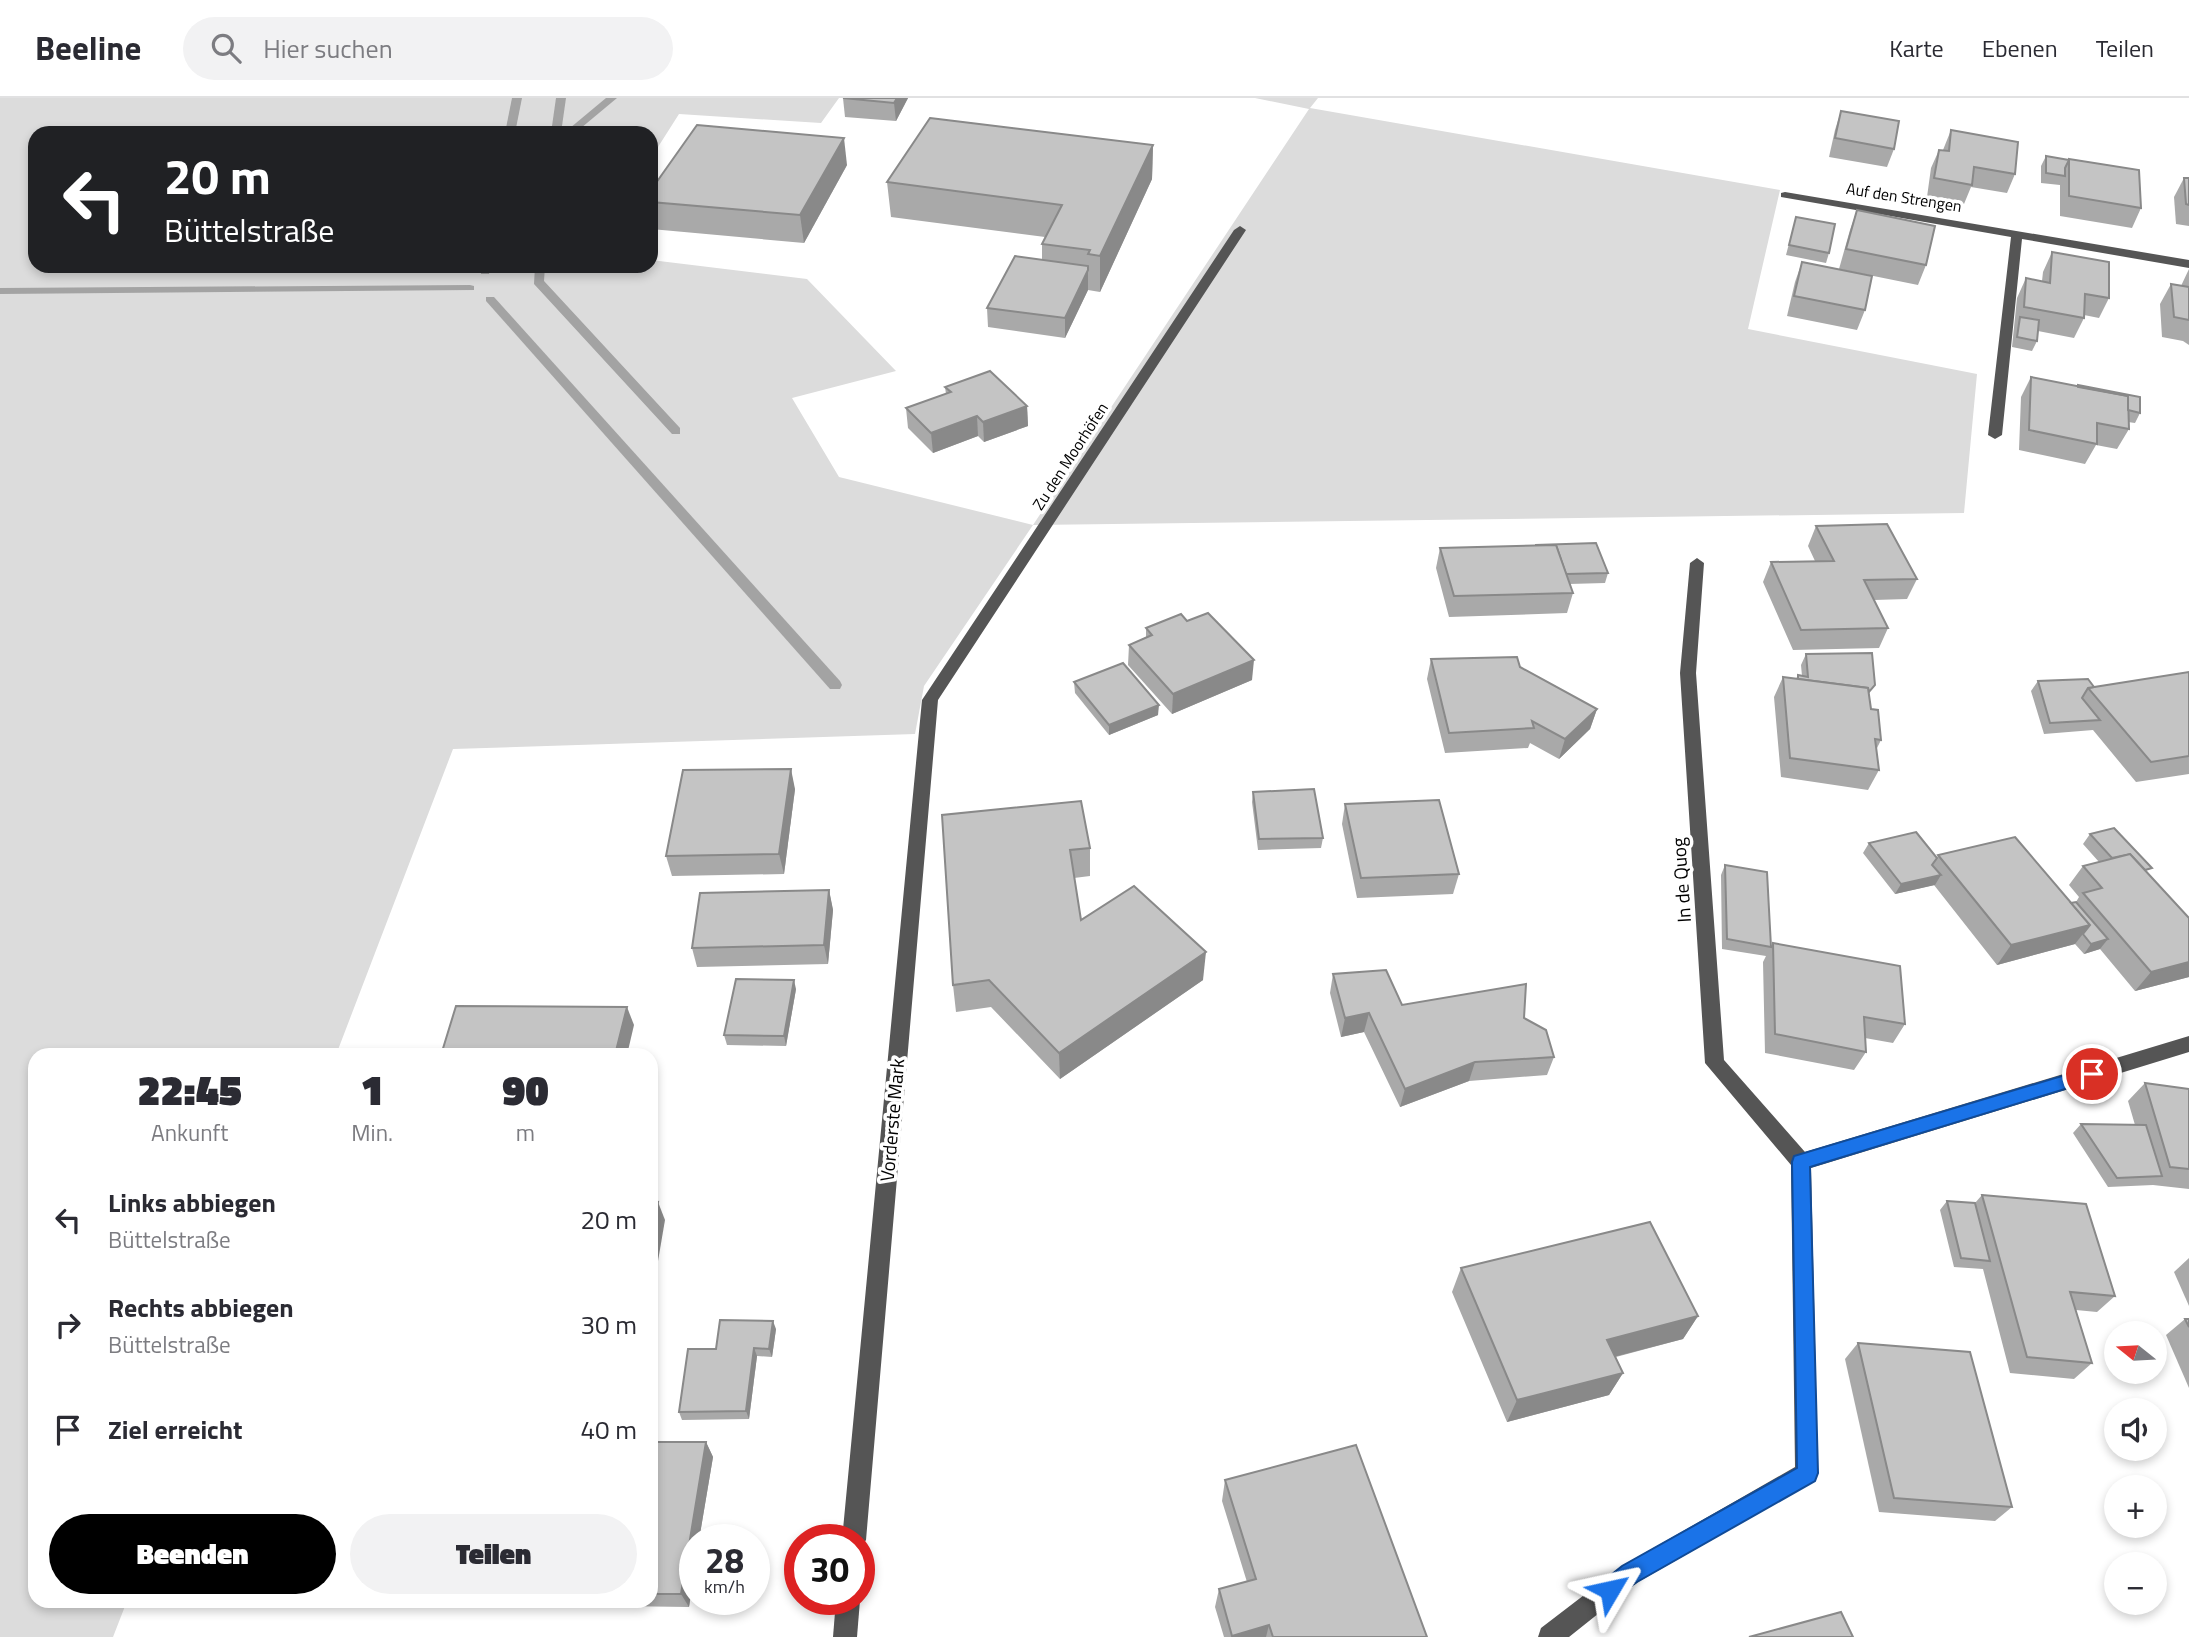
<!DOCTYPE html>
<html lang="de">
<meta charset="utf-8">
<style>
body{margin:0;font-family:"Titillium Web",sans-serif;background:#f2f2f3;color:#2b2b33;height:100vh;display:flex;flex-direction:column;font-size:26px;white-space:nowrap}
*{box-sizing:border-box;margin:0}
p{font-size:23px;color:#7c7c81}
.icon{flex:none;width:38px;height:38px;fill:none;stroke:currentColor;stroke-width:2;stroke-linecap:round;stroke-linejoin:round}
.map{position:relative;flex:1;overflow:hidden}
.drawer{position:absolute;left:28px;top:950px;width:630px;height:560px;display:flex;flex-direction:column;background:#fff;border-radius:21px;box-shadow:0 4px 10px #0003}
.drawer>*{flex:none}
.hud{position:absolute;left:28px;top:28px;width:630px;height:147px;border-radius:21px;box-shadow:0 4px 10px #0003;background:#202124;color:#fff;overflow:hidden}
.needle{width:46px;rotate:288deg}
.fabs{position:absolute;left:2104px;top:1223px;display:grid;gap:14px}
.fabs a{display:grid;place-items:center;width:63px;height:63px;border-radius:50%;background:#fff;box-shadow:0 4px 10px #0003;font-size:35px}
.speed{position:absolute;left:679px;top:1426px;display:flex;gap:14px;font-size:35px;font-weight:700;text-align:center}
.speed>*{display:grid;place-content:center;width:91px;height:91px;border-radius:50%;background:#fff;box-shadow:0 4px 10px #0003;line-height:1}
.speed small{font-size:18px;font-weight:400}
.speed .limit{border:10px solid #d22;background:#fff;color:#111}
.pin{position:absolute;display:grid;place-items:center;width:60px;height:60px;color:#fff;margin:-30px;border:4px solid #fff;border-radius:50%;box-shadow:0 2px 7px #0007}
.me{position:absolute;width:77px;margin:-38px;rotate:54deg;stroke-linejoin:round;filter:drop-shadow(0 0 5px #0008)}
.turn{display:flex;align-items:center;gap:24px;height:147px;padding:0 21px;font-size:32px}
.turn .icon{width:91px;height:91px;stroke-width:2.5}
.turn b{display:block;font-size:49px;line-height:60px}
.eta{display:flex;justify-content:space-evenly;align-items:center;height:119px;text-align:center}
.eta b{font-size:42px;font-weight:800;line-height:49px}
.action{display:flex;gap:14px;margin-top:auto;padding:14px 21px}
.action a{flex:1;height:80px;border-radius:42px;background:#000;color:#fff;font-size:28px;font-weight:800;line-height:80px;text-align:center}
.action a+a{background:#f2f2f3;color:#2b2b33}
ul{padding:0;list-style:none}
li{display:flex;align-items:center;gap:21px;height:105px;padding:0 21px}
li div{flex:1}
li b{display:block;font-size:26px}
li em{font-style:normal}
header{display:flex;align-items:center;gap:42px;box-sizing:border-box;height:98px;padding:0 35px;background:#fff;border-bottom:2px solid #e1e1e2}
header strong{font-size:33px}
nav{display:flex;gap:38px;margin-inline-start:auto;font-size:24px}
.search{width:490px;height:63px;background:#f2f2f3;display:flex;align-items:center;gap:18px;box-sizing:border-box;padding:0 24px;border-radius:38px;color:#7c7c81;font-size:26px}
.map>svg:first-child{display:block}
.green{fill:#dcdcdc}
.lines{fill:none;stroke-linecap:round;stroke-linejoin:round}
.stream{fill:#a3a3a3;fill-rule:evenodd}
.minor{fill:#555;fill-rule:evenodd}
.wall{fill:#a9a9a9}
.shaded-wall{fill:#898989}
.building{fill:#c4c4c4;stroke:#898989;stroke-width:2}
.route{fill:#1a73e8;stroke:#114b97;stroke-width:2}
.labels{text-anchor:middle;stroke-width:7;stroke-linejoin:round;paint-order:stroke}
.far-street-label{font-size:16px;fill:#000;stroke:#fff}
.street-label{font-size:19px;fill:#000;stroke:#fff}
</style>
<header>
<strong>Beeline</strong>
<div class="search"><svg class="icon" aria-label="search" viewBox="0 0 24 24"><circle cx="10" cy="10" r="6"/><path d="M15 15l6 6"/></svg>Hier suchen</div>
<nav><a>Karte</a><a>Ebenen</a><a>Teilen</a></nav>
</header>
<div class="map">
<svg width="2189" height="1539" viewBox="0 0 2189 1539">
<rect width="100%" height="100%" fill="#fff"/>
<!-- green -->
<path class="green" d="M 0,0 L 839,0 L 821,25 L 679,16 L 651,60 L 651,35 L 35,35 L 35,168 L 651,168 L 651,162 L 807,181 L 896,273 L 792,300 L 839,379 L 1033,427 L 1309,11 L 1255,0 L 1318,0 L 1310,10 L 1780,92 L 1748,231 L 1977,276 L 1964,415 L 1033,427 L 924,588 L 915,636 L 453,651 L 336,957 L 35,957 L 35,1503 L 127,1503 L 113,1539 L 0,1539 Z"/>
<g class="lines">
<!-- stream -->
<g class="stream">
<path d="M 512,0 L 522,0 L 515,35 L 505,35 Z"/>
<path d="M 556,0 L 566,0 L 561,35 L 551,35 Z"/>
<path d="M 606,0 L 617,0 L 575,35 L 564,35 Z"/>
<path d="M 481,168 L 491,168 L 489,176 L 481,176 Z"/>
<path d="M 535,168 L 545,168 L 544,183 L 680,330 L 680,336 L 672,336 L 534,186 Z"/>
<path d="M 470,187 L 474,188 L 474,192 L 0,196 L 0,190 Z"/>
<path d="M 486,199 L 494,199 L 840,583 L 842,587 L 840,591 L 830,591 L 486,203 Z"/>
</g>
<!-- minor -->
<g class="minor">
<path d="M 1785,94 L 2189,162 L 2189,170 L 2022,141 L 2002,337 L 1995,341 L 1988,337 L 2011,139 L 1781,99 L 1781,95 Z"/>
<path d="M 1240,128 L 1246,132 L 938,602 L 866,1442 L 859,1452 L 859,1442 L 842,1442 L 922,602 L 1234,132 Z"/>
<path d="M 1697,460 L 1704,465 L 1696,575 L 1724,962 L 1805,1054 L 2189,938 L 2189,954 L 1811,1070 L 1818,1375 L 1815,1383 L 1638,1484 L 1569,1539 L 1538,1539 L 1541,1530 L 1622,1468 L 1795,1369 L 1791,1067 L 1705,965 L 1680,575 L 1690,465 Z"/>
<path d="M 859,1500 L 860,1502 L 857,1539 L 833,1539 L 836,1502 Z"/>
</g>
</g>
<!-- wall -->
<g class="wall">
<path d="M 843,0 L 908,0 L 896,23 L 845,19 Z"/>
<path d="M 1841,13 L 1894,51 L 1887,69 L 1829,59 L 1835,32 Z"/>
<path d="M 1951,32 L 2015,76 L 2007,95 L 1971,89 L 1964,106 L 1927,99 L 1931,70 L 1939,52 L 1943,52 Z"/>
<path d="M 1153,47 L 1152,81 L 1100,194 L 1088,192 L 1065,240 L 988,229 L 987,210 L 1042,162 L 1042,146 L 1045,139 L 891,119 L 887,84 Z"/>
<path d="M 2046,58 L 2069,62 L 2141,110 L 2132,130 L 2060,118 L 2060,87 L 2041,85 L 2041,68 Z"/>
<path d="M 847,67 L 804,145 L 651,131 L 651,92 Z"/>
<path d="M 2189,79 L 2189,128 L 2176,126 L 2174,99 L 2184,80 Z"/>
<path d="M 1857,112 L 1926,167 L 1918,187 L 1839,171 L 1850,132 Z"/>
<path d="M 1796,119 L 1829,155 L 1826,165 L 1786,157 Z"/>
<path d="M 2052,154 L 2109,200 L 2099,220 L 2084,217 L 2084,220 L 2074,240 L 2038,233 L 2037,243 L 2032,253 L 2012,249 L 2017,200 L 2026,180 L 2042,183 L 2043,174 Z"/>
<path d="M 1802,164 L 1865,212 L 1857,232 L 1787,218 L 1795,184 Z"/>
<path d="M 2189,171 L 2189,247 L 2183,243 L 2162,239 L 2160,206 L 2171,186 L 2181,188 Z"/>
<path d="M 2031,279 L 2077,288 L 2078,287 L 2140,315 L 2135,325 L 2128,324 L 2129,331 L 2117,351 L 2096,347 L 2085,366 L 2019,352 L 2021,299 Z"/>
<path d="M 945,289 L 1027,308 L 1028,328 L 984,344 L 978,338 L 933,355 L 908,330 L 906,310 L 946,296 Z"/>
<path d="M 1816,428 L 1917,481 L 1907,501 L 1874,502 L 1888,530 L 1879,550 L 1793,552 L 1763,484 L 1771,464 L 1815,463 L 1808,448 Z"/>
<path d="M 1440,450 L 1608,475 L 1605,485 L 1569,486 L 1573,495 L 1567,515 L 1449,519 L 1436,470 Z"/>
<path d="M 1146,530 L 1252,582 L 1172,616 L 1128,567 L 1129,547 L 1146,539 Z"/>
<path d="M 1806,556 L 1869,598 L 1871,611 L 1881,642 L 1876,652 L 1879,672 L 1868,692 L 1781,679 L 1774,599 L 1783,579 L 1796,581 L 1798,577 L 1802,578 L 1801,567 Z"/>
<path d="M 1431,561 L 1520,569 L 1597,611 L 1590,631 L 1559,661 L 1530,645 L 1528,650 L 1445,655 L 1427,581 Z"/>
<path d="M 2189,574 L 2189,676 L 2136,684 L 2093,632 L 2044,636 L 2031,593 L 2038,583 L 2094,589 Z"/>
<path d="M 1074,584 L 1158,617 L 1109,637 L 1075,595 Z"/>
<path d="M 795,691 L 784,776 L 672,778 L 666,758 Z"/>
<path d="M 1253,694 L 1323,740 L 1321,750 L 1258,752 L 1252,704 Z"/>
<path d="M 1345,706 L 1459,776 L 1453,796 L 1357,800 L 1342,726 Z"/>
<path d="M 942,717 L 1090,750 L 1090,778 L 1074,780 L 1081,822 L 1203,882 L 1060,981 L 991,909 L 956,914 L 953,887 Z"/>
<path d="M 2090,736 L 2148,775 L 2189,820 L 2189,879 L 2135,893 L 2100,851 L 2084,856 L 2075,846 L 1997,867 L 1934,787 L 1895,796 L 1863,755 L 1869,745 L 1937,760 L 1938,757 L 2071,805 L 2076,804 L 2079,799 L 2069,787 L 2083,768 L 2099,764 L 2083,746 Z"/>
<path d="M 1725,767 L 1771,848 L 1773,845 L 1905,926 L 1893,945 L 1865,940 L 1866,954 L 1854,972 L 1765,955 L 1763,864 L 1766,858 L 1722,851 L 1721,777 Z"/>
<path d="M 829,792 L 833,812 L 828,866 L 697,869 L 692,850 Z"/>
<path d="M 1333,876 L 1402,907 L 1524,920 L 1554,959 L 1547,977 L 1469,983 L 1400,1009 L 1364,934 L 1341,939 L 1330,895 Z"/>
<path d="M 796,891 L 786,948 L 727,947 L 724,937 Z"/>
<path d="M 2145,985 L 2189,991 L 2189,1091 L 2153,1087 L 2108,1089 L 2073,1035 L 2081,1026 L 2135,1027 L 2128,1003 Z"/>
<path d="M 1982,1097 L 2115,1198 L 2097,1214 L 2076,1212 L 2092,1265 L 2074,1281 L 2010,1275 L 1983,1171 L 1954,1169 L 1940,1112 L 1947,1103 L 1975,1105 Z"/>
<path d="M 2189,1160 L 2189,1208 L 2174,1174 Z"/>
<path d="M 1461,1170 L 1698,1218 L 1683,1241 L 1616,1259 L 1623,1275 L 1609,1297 L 1507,1324 L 1452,1194 Z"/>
<path d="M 2185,1221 L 2189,1221 L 2189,1290 L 2166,1237 Z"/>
<path d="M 776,1231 L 772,1259 L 757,1258 L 749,1321 L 682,1322 L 679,1314 L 716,1251 Z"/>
<path d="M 1858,1245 L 2012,1409 L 1995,1423 L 1879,1414 L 1845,1261 Z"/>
<path d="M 651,1344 L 706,1344 L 713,1359 L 699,1442 L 695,1442 L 695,1470 L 689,1509 L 475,1506 L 473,1503 L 651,1503 Z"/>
<path d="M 1225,1382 L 1427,1539 L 1224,1539 L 1215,1509 L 1219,1491 L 1247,1484 L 1222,1403 Z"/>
</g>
<!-- shaded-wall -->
<g class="shaded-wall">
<path d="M 897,0 L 908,0 L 896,23 L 894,5 Z"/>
<path d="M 844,40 L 847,67 L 804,145 L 800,117 Z"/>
<path d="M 1153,47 L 1152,81 L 1100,194 L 1100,158 Z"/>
<path d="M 1088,172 L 1088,192 L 1065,240 L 1065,220 Z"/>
<path d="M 1027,308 L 1028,328 L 984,344 L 983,324 Z"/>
<path d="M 977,318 L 978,338 L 933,355 L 931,335 Z"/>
<path d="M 1254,562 L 1252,582 L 1172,616 L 1173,596 Z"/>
<path d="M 1159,607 L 1158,617 L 1109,637 L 1109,627 Z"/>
<path d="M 1597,611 L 1590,631 L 1559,661 L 1565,641 Z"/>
<path d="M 791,671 L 795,691 L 784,776 L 779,756 Z"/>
<path d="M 1941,777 L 1935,787 L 1895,796 L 1901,786 Z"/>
<path d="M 829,792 L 833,812 L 828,866 L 824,847 Z"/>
<path d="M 2090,827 L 2075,846 L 1997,867 L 2011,847 Z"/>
<path d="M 2108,841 L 2100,851 L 2084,856 L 2091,846 Z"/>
<path d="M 1206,854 L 1203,882 L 1060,981 L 1059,955 Z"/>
<path d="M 2189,864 L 2189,879 L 2135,893 L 2151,874 Z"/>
<path d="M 794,882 L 796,891 L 786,948 L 784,938 Z"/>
<path d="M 627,909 L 634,927 L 627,957 L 615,957 Z"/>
<path d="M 1369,915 L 1364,934 L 1341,939 L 1345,920 Z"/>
<path d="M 1475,964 L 1469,983 L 1400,1009 L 1405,991 Z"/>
<path d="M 658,1104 L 665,1122 L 651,1204 L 651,1144 Z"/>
<path d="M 1698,1218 L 1683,1241 L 1594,1264 L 1607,1242 Z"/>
<path d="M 773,1223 L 776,1231 L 772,1259 L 769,1251 Z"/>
<path d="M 754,1250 L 757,1258 L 749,1321 L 746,1313 Z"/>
<path d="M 1623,1275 L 1609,1297 L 1507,1324 L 1517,1302 Z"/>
<path d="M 706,1344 L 713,1359 L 699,1442 L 695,1442 L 695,1470 L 689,1509 L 681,1496 Z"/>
<path d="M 1269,1527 L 1266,1539 L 1232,1539 L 1232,1538 Z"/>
</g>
<!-- building -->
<g class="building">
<path d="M 843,0 L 897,0 L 894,5 Z"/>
<path d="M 1841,13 L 1899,23 L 1894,51 L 1835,40 Z"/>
<path d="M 930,20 L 1153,47 L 1100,158 L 1088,156 L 1090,152 L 1042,146 L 1062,107 L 887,84 Z"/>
<path d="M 697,27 L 844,40 L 800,117 L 651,104 L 651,92 Z"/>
<path d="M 1951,32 L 2018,44 L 2015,76 L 1974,69 L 1972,87 L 1934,80 L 1939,52 L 1949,53 Z"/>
<path d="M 2046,58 L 2069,62 L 2065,70 L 2065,78 L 2046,75 Z"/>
<path d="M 2069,61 L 2139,72 L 2141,110 L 2069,98 Z"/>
<path d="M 2184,80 L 2189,80 L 2189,107 L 2186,106 Z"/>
<path d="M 1857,112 L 1935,128 L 1926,167 L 1846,151 Z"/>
<path d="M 1796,119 L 1835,126 L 1829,155 L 1789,147 Z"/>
<path d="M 2052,154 L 2109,164 L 2109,200 L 2085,196 L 2084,220 L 2024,209 L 2026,180 L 2050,185 Z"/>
<path d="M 1015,158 L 1088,168 L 1088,172 L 1065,220 L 987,210 Z"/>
<path d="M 1802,164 L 1872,178 L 1865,212 L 1794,198 Z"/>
<path d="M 2171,186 L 2189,189 L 2189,222 L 2174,219 Z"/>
<path d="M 2020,219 L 2039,222 L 2037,243 L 2017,239 Z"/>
<path d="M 990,273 L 1027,308 L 983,324 L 977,318 L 931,335 L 906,310 L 951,294 L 945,289 Z"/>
<path d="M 2031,279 L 2128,298 L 2129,331 L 2097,325 L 2097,346 L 2029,332 Z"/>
<path d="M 2078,287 L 2140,299 L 2140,315 L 2128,312 L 2128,298 L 2078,289 Z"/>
<path d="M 1887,426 L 1917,481 L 1864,482 L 1888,530 L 1801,532 L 1771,464 L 1834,463 L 1816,428 Z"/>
<path d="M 1596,445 L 1608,475 L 1566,476 L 1556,447 L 1535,447 Z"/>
<path d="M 1556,447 L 1573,495 L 1454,498 L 1440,450 Z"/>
<path d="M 1208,515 L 1254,562 L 1173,596 L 1129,547 L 1152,537 L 1146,530 L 1181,516 L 1187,523 Z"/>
<path d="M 1872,555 L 1875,587 L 1869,594 L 1868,590 L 1798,581 L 1798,577 L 1808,579 L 1806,556 Z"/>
<path d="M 1517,559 L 1520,569 L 1597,611 L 1565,641 L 1532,623 L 1534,630 L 1449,635 L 1431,561 Z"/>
<path d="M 1123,565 L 1159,607 L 1109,627 L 1074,584 Z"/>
<path d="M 2189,574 L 2189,658 L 2151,664 L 2088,590 Z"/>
<path d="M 1783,579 L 1868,590 L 1871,611 L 1878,612 L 1881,642 L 1875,641 L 1879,672 L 1790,660 Z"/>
<path d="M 2088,581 L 2094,589 L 2088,590 L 2082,600 L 2100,622 L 2050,625 L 2038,583 Z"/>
<path d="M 791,671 L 779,756 L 666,758 L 683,672 Z"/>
<path d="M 1314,691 L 1323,740 L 1259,741 L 1253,694 Z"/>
<path d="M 1439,702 L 1459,776 L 1361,780 L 1345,706 Z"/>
<path d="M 1081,703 L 1090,750 L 1070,752 L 1081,822 L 1134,788 L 1206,854 L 1059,955 L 989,882 L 953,887 L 942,717 Z"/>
<path d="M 2114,730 L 2152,770 L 2145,772 L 2130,756 L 2112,760 L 2090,736 Z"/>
<path d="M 1916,734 L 1937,760 L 1932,767 L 1941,777 L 1901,786 L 1869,745 Z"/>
<path d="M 2015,739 L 2090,827 L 2011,847 L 1938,757 Z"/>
<path d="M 2130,756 L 2189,820 L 2189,864 L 2151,874 L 2083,795 L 2102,790 L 2083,768 Z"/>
<path d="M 1725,767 L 1767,774 L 1771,849 L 1727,841 Z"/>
<path d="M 829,792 L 824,847 L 692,850 L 700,795 Z"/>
<path d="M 2076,804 L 2108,841 L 2091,846 L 2083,836 L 2090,827 L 2071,805 Z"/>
<path d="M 1773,845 L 1900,868 L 1905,926 L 1864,919 L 1866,954 L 1775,936 Z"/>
<path d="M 1386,872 L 1402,907 L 1526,886 L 1524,920 L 1546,932 L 1554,959 L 1475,964 L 1405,991 L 1369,915 L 1345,920 L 1333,876 Z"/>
<path d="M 736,881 L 794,882 L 784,938 L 724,937 Z"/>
<path d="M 456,908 L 627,909 L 615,957 L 441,957 Z"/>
<path d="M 2145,985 L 2189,991 L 2189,1071 L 2170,1069 Z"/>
<path d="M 2081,1026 L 2146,1027 L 2162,1078 L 2117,1080 Z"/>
<path d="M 1982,1097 L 2086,1106 L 2115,1198 L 2070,1194 L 2092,1265 L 2027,1259 Z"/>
<path d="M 1947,1103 L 1975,1105 L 1990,1163 L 1961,1160 Z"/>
<path d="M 658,1104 L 651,1144 L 651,1105 Z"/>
<path d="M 1650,1124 L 1698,1218 L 1607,1242 L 1623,1275 L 1517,1302 L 1461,1170 Z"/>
<path d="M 2185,1221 L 2189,1221 L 2189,1229 Z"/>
<path d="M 720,1222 L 773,1223 L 769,1251 L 754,1250 L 746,1313 L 679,1314 L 688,1251 L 716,1251 Z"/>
<path d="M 1858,1245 L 1970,1254 L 2012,1409 L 1894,1400 Z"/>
<path d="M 651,1344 L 706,1344 L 681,1496 L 651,1496 Z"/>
<path d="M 1356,1347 L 1427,1539 L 1273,1539 L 1269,1527 L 1232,1538 L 1219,1491 L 1256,1481 L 1225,1382 Z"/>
<path d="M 1841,1514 L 1853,1539 L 1749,1539 Z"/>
</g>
<!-- route -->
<path class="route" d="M 2092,969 L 2098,971 L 2101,976 L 2098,981 L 1810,1069 L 1818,1375 L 1815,1383 L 1637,1484 L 1610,1503 L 1602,1499 L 1599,1492 L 1602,1484 L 1622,1468 L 1797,1370 L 1792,1064 L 1794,1058 Z"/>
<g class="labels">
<!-- far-street labels -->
<g class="far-street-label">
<text transform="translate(1904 99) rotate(9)" y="6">Auf den Strengen</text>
<text transform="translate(1070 358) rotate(-57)" y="6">Zu den Moorhöfen</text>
</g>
<!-- street labels -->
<g class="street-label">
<text transform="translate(1681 782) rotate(-94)" y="7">In de Quog</text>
<text transform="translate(892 1022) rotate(-85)" y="7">Vorderste Mark</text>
</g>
</g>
</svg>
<div class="fabs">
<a><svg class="needle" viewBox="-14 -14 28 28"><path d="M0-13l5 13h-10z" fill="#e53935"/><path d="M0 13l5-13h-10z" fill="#7c7c81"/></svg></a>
<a><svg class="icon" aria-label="sound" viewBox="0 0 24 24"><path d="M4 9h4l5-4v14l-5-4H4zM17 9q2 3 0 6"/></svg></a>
<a>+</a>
<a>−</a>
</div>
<div class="speed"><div>28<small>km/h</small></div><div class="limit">30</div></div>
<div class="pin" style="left:2092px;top:976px;background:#d93025"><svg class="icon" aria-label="arrive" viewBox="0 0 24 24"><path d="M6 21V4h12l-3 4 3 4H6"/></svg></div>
<svg class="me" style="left:1610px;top:1492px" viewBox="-20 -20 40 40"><path d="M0-17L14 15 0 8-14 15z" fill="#1a73e8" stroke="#fff" stroke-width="4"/></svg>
<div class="hud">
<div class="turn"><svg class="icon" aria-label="left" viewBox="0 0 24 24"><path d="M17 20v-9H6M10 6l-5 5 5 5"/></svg><div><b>20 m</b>Büttelstraße</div></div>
</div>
<section class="drawer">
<div class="eta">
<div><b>22:45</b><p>Ankunft</p></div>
<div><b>1</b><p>Min.</p></div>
<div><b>90</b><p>m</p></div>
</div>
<ul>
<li><svg class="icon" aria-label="left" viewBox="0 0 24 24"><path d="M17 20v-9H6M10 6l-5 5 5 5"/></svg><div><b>Links abbiegen</b><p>Büttelstraße</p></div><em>20 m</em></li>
<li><svg class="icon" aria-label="right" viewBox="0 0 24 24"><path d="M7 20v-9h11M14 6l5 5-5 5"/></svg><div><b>Rechts abbiegen</b><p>Büttelstraße</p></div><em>30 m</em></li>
<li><svg class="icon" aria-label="arrive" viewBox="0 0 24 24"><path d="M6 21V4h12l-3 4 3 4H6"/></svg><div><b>Ziel erreicht</b></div><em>40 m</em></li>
</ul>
<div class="action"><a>Beenden</a><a>Teilen</a></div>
</section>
</div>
